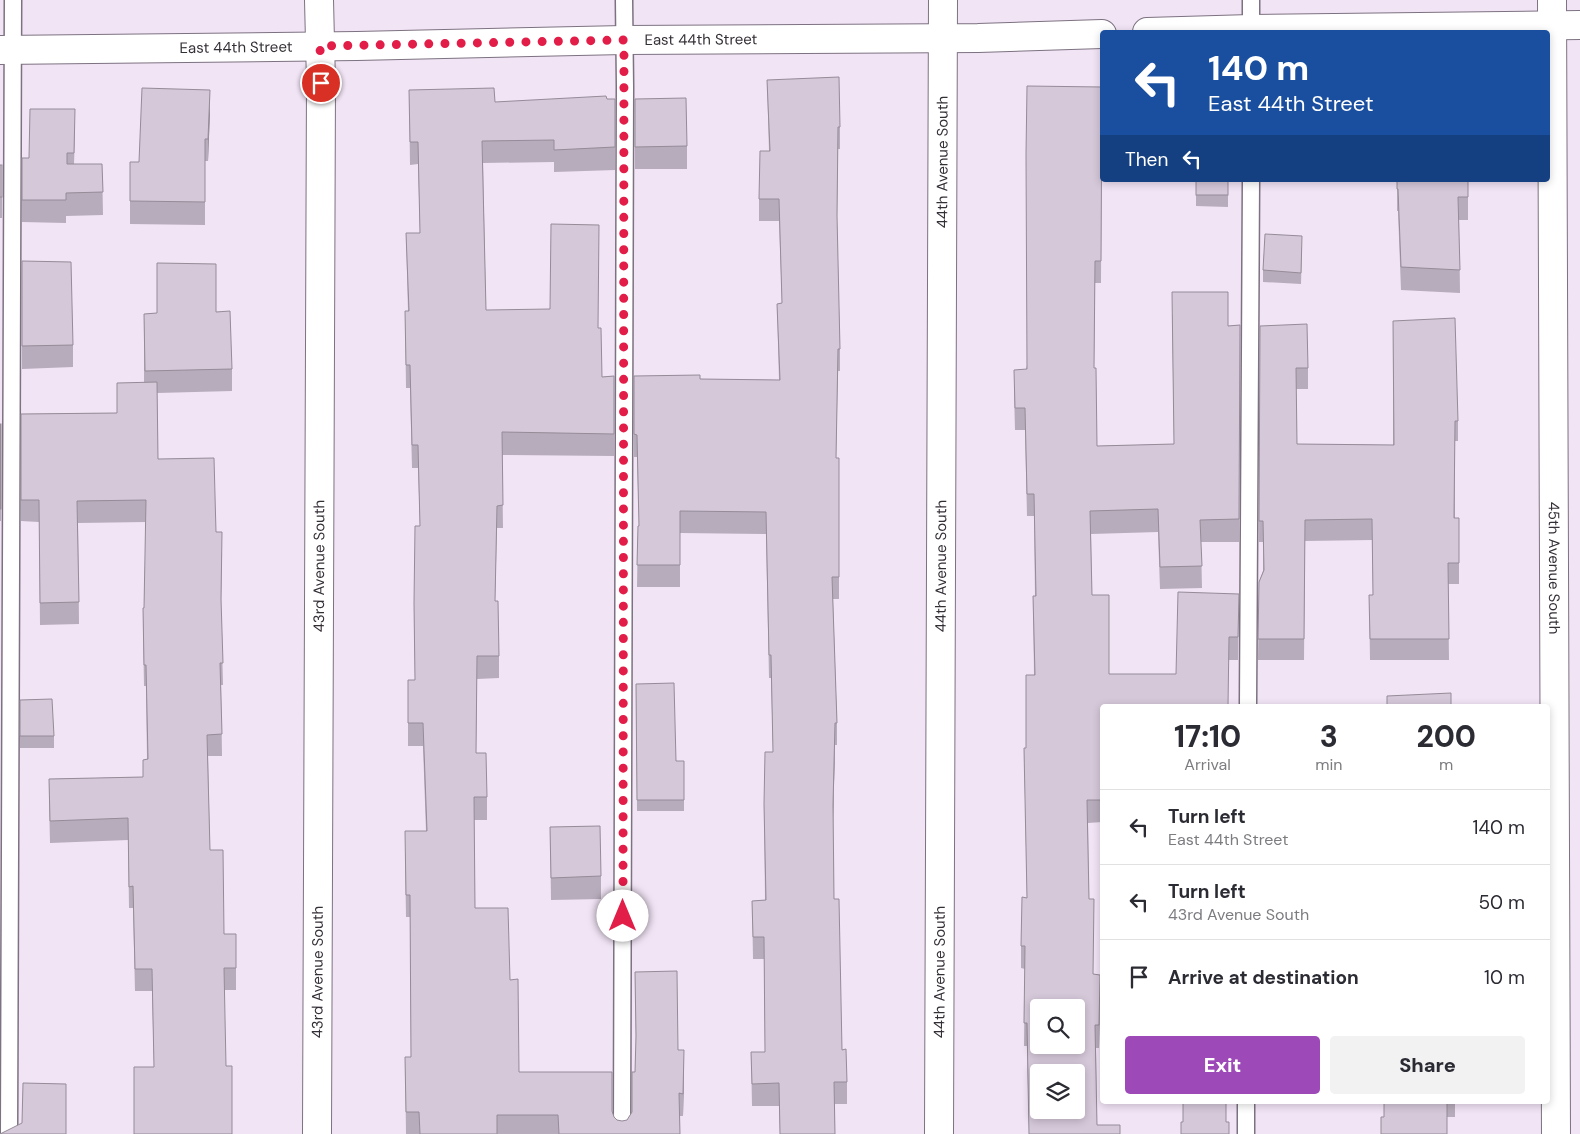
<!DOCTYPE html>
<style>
body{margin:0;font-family:"DM Sans",sans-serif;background:#f2f2f3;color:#2b2b33;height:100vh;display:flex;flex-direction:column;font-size:19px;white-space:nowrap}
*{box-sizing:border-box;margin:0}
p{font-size:16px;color:#7c7c81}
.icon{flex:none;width:28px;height:28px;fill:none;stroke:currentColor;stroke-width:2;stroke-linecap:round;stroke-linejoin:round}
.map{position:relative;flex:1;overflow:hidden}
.details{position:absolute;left:1100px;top:704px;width:450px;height:400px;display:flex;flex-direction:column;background:#fff;border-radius:5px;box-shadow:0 2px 8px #0003}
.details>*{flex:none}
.guide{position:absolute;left:1100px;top:30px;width:450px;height:152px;border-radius:5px;box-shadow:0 2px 8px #0003;background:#1a4fa0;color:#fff;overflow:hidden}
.fabs{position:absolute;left:1030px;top:999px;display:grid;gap:10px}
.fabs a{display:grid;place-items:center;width:55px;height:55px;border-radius:5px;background:#fff;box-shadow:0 2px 8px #0003;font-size:25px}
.pin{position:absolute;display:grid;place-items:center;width:42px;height:42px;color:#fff;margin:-21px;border:2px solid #fff;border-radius:50%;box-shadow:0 1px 5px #0007}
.me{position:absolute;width:55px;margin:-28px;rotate:0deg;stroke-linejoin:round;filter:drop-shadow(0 0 4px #0008)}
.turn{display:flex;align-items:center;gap:18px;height:105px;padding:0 25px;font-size:22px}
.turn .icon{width:65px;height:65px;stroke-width:2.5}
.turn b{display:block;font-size:35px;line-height:42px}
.then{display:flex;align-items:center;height:48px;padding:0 25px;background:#0003;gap:10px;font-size:19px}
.eta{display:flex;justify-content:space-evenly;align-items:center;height:85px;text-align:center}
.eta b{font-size:30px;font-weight:800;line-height:35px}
.action{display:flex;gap:10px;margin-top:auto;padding:10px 25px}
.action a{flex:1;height:58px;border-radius:5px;background:#9d49b8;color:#fff;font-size:20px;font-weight:800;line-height:58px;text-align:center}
.action a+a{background:#f2f2f3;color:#2b2b33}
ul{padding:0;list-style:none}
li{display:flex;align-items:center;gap:15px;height:75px;padding:0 25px;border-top:1px solid #e1e1e2}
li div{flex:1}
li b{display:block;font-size:19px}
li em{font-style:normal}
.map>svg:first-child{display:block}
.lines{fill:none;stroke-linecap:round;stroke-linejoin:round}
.lane-casing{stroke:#7d7281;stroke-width:19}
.street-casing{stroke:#7d7281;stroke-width:30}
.lane{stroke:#fff;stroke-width:16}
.street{stroke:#fff;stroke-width:28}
.wall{fill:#b7acbb}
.shaded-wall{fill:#958c98}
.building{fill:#d5c8d9;stroke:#958c98;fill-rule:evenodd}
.route{stroke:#e11d48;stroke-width:9;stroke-dasharray:0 16.2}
.labels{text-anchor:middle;stroke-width:4;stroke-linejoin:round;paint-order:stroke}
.street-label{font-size:15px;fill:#342f36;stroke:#fff}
</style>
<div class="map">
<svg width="1580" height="1134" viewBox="0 0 1580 1134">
<rect width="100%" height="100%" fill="#f1e4f5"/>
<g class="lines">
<!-- lane casing -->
<g class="lane-casing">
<g id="lane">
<path d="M 1251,0 L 1251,32"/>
<path d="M 1248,706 L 1251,180"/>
<path d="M 9,1134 L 13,0"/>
<path d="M 622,1134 L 625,86 L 624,0"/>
<path d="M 1246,1134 L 1246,1101"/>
</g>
</g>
<!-- street casing -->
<g class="street-casing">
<g id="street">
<path id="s1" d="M 1552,0 L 1556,1134"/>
<path d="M 1147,32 L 1251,29 L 1580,25"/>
<path id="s2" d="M 0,50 L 357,46 L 624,40 L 978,38 L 1102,34"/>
<path id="s3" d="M 317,1134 L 321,83 L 319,0"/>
<path id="s4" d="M 939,1134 L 943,0"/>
</g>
</g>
<!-- lane -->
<use href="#lane" class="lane"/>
<!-- street -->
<use href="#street" class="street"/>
</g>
<!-- wall -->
<g class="wall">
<path d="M 767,80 L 840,127 L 840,149 L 838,149 L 837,222 L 840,349 L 840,371 L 838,371 L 836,458 L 839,458 L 839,599 L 833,599 L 837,723 L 837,745 L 835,745 L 833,818 L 834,899 L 842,1050 L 847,1082 L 847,1104 L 835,1104 L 835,1134 L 780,1134 L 779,1106 L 752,1106 L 751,1052 L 765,1052 L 764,959 L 753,959 L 752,901 L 765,900 L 764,804 L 773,752 L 771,678 L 769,678 L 766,534 L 680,533 L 680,587 L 637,587 L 638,526 L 639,526 L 637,457 L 634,457 L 634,376 L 700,379 L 779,380 L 777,304 L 782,303 L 779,221 L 759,221 L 759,199 L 769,151 Z"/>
<path d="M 1102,87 L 1101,283 L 1095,283 L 1094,368 L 1097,446 L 1174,444 L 1172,315 L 1228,326 L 1240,325 L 1239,542 L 1201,542 L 1202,588 L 1160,589 L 1158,532 L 1091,534 L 1092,595 L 1109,674 L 1176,674 L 1239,594 L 1238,660 L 1229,660 L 1102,706 L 1102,822 L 1088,823 L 1089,899 L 1093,974 L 1100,997 L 1099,1048 L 1096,1048 L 1097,1125 L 1120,1134 L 1029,1134 L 1027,1046 L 1024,1046 L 1025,969 L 1021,968 L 1021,946 L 1027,898 L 1024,748 L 1026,748 L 1034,675 L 1033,596 L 1035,596 L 1034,516 L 1027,516 L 1025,430 L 1015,430 L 1014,392 L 1026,369 Z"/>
<path d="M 409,90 L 495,102 L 615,99 L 615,170 L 554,172 L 554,162 L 483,163 L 486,310 L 598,328 L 602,377 L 614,376 L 614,456 L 502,455 L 503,528 L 497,528 L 495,601 L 499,656 L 499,678 L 477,679 L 476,753 L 487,797 L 487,820 L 474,820 L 475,908 L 510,980 L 519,1072 L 612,1112 L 614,1117 L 617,1120 L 622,1121 L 627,1120 L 632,1112 L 635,1072 L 636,1047 L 635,972 L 678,1050 L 684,1073 L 683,1116 L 680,1116 L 680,1134 L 406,1134 L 405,1057 L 411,1057 L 410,917 L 406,917 L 405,854 L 426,831 L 423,746 L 408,746 L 408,680 L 415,680 L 414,603 L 420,526 L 418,468 L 412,468 L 410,388 L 406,388 L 405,311 L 408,311 L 406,233 L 420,233 L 418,164 L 410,165 Z"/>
<path d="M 635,99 L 687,146 L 687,169 L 635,169 Z"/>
<path d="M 210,112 L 208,161 L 205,161 L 205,225 L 130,224 L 130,162 L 139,162 Z"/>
<path d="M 75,132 L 74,164 L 102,164 L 103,215 L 66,216 L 66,223 L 22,222 L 22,158 L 29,158 Z"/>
<rect x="0" y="165" width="2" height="53"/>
<path d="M 1196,180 L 1228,180 L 1228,207 L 1196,206 Z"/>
<path d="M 1397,180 L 1468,180 L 1468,220 L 1459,220 L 1460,293 L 1401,290 L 1398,211 L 1397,211 Z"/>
<path d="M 1302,247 L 1301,284 L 1263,282 L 1263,270 Z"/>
<path d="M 22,261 L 73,345 L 73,367 L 22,369 Z"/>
<path d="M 216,312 L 232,369 L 232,391 L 157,393 L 158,459 L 216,532 L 222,554 L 221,608 L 223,685 L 221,685 L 222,756 L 208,756 L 210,850 L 224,934 L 236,934 L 236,990 L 224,990 L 154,1067 L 152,991 L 135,991 L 133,908 L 129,908 L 128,840 L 50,843 L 49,800 L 49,779 L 143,777 L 143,760 L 147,759 L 146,686 L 144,686 L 143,630 L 143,608 L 144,608 L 146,522 L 78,523 L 79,624 L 40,625 L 39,522 L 21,521 L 21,414 L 117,413 L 144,382 L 144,314 Z"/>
<path d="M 1393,321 L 1458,421 L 1458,441 L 1455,441 L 1455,518 L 1459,518 L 1459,584 L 1448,584 L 1449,660 L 1370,660 L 1369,595 L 1373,595 L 1372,540 L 1305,541 L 1304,660 L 1258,660 L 1259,582 L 1263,571 L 1263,542 L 1259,542 L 1260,326 L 1308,368 L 1308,389 L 1296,389 L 1297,444 L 1393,445 Z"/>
<rect x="0" y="424" width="1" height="97"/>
<path d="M 636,684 L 676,761 L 684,761 L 684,811 L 637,811 Z"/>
<path d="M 20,700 L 54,736 L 54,748 L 20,748 Z"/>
<path d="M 550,827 L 601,876 L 601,899 L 551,900 Z"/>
<rect x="1384" y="1101" width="71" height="16"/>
</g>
<!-- shaded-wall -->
<g class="shaded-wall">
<path d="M 210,90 L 210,112 L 208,161 L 208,139 Z"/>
<path d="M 835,723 L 835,745 L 833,827 L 833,805 Z"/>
<path d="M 1100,975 L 1100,997 L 1099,1048 L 1099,1025 Z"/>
<path d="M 684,1050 L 684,1073 L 683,1116 L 683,1094 Z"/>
</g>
<!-- building -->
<g class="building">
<path d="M 839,77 L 840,127 L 838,127 L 837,215 L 840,349 L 838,349 L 836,458 L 839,458 L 839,577 L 832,577 L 837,723 L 835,723 L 833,805 L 834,899 L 839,899 L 842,1050 L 846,1049 L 847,1082 L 834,1082 L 835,1134 L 780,1134 L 779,1083 L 752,1084 L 751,1052 L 765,1052 L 764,937 L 753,937 L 752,901 L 766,900 L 764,804 L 765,752 L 773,752 L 771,655 L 769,655 L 766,512 L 680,511 L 680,565 L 637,565 L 638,526 L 639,526 L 637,435 L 634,434 L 634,376 L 700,375 L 700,379 L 780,380 L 777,304 L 782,303 L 779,199 L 759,199 L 760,151 L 770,151 L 767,80 Z"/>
<path d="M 1027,86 L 1102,87 L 1101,261 L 1095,261 L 1094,368 L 1096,368 L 1097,446 L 1174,444 L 1172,292 L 1228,292 L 1228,326 L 1240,325 L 1239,519 L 1200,520 L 1202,566 L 1160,567 L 1158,509 L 1090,511 L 1092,595 L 1109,595 L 1109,674 L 1176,674 L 1178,592 L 1239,594 L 1238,637 L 1229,637 L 1228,706 L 1102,706 L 1102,800 L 1087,800 L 1089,899 L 1094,899 L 1093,974 L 1100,975 L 1099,1025 L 1095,1025 L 1097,1125 L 1120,1125 L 1120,1134 L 1029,1134 L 1027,1023 L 1024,1023 L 1025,946 L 1021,946 L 1022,897 L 1027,898 L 1024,748 L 1026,748 L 1026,675 L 1035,675 L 1033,596 L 1036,596 L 1034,494 L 1027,494 L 1025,408 L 1015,408 L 1014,370 L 1027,369 L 1026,154 ZM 1039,1008 L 1076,1008 L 1076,1045 L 1039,1045 ZM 1039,1072 L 1076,1072 L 1076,1110 L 1039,1110 Z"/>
<path d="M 142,88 L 210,90 L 208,139 L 205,139 L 205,202 L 130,201 L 130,162 L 139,162 Z"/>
<path d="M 494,88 L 495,102 L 606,96 L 607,99 L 615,99 L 615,147 L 554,150 L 554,140 L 482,141 L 486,310 L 550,309 L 551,224 L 599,225 L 598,328 L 601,328 L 602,377 L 614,376 L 614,434 L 502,432 L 503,505 L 497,506 L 495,601 L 498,601 L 499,656 L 477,656 L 476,753 L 486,753 L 487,797 L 474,797 L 475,908 L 508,908 L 510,980 L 518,979 L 519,1072 L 612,1072 L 612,1111 L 614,1117 L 617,1120 L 622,1121 L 627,1120 L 632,1112 L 632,1072 L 635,1072 L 636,1036 L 635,972 L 677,971 L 678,1050 L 684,1050 L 683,1094 L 679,1093 L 680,1134 L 559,1134 L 558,1115 L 497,1115 L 497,1134 L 420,1134 L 419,1112 L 406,1112 L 405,1057 L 411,1057 L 410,895 L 406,895 L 405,831 L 427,831 L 423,723 L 408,723 L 408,680 L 415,680 L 414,603 L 415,526 L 420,526 L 418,445 L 412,445 L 410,365 L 406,365 L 405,311 L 409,311 L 406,233 L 420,233 L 418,142 L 410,142 L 409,90 Z"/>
<path d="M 686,98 L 687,146 L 635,147 L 635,99 Z"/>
<path d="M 30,109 L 75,109 L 74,153 L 67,153 L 67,164 L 102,164 L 103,192 L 66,193 L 66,200 L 22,200 L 22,158 L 29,158 Z"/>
<rect x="0" y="165" width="2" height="32"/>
<rect x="1196" y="180" width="32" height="15"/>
<path d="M 1397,180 L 1468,180 L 1468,197 L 1458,197 L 1460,270 L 1401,267 L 1398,189 L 1397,189 Z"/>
<path d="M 1265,234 L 1302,236 L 1301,273 L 1263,270 Z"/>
<path d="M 22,261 L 71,262 L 73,345 L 22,346 Z"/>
<path d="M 157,263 L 216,264 L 216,312 L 230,311 L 232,369 L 145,371 L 144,314 L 157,313 Z"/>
<path d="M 1455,318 L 1458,421 L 1455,421 L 1454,518 L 1459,518 L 1459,563 L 1448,563 L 1449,639 L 1370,639 L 1369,595 L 1373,595 L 1372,519 L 1305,520 L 1304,639 L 1258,639 L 1259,582 L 1264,570 L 1263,521 L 1259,521 L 1260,326 L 1307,324 L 1308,368 L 1296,368 L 1297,444 L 1394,445 L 1393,321 Z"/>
<path d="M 157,382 L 158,459 L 214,458 L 216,532 L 222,532 L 221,599 L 223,663 L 220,663 L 222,734 L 207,735 L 210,850 L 223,850 L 224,934 L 236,934 L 236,968 L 224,968 L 226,1066 L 232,1066 L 232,1134 L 134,1134 L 134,1067 L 154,1067 L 152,969 L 135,969 L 133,886 L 129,887 L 128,818 L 50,821 L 49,779 L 143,777 L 143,760 L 148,759 L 146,665 L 144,665 L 143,608 L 144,608 L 146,500 L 77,501 L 79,602 L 40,603 L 39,500 L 21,500 L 21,414 L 117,413 L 117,383 Z"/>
<rect x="0" y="424" width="1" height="85"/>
<path d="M 674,683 L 676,761 L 684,761 L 684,800 L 637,800 L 636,684 Z"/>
<path d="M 1451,693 L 1451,706 L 1387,706 L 1387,696 Z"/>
<path d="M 52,699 L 54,736 L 20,736 L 20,700 Z"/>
<path d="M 600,826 L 601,876 L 551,878 L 550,827 Z"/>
<path d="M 23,1083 L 66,1084 L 66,1134 L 0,1134 L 22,1123 Z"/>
<path d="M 1183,1101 L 1226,1101 L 1226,1122 L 1229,1122 L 1229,1134 L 1181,1134 L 1181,1122 L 1183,1122 Z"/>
<path d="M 1384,1101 L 1447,1101 L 1447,1134 L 1381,1134 L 1381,1117 L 1384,1117 Z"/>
</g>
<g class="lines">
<!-- route -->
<path class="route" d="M 321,83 L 320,46 L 624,40 L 623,916"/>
</g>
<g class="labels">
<!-- street labels -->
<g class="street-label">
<text dy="5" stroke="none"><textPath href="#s2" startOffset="701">East 44th Street</textPath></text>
<text dy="5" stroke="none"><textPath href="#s2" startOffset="236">East 44th Street</textPath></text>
<text dy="5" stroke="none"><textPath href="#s4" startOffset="972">44th Avenue South</textPath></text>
<text dy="5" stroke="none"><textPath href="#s3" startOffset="568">43rd Avenue South</textPath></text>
<text dy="5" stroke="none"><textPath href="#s4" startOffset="568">44th Avenue South</textPath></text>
<text dy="5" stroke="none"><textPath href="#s1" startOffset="568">45th Avenue South</textPath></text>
<text dy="5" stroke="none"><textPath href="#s3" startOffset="162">43rd Avenue South</textPath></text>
<text dy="5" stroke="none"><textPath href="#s4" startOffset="162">44th Avenue South</textPath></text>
</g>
</g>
</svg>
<div class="fabs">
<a><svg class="icon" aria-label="search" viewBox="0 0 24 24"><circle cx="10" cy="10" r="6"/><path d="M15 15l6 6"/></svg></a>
<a><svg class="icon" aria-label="layers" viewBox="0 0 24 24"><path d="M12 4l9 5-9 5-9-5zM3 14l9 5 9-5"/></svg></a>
</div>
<div class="pin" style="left:321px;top:83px;background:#d93025"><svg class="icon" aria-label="arrive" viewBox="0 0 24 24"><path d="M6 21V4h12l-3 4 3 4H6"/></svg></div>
<svg class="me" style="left:623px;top:916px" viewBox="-20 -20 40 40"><circle r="19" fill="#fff"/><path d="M0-13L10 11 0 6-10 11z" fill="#e11d48"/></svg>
<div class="guide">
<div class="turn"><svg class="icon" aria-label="left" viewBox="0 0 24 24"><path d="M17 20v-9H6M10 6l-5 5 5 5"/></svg><div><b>140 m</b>East 44th Street</div></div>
<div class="then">Then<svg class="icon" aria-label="left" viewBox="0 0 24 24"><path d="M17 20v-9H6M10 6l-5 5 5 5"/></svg></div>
</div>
<section class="details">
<div class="eta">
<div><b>17:10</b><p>Arrival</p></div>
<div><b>3</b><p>min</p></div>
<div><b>200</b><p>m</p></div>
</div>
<ul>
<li><svg class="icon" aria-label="left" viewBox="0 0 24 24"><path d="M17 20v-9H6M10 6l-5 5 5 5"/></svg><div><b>Turn left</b><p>East 44th Street</p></div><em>140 m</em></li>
<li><svg class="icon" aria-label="left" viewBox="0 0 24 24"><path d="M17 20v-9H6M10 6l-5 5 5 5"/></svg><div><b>Turn left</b><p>43rd Avenue South</p></div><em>50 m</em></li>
<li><svg class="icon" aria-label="arrive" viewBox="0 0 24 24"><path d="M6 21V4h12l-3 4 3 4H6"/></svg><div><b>Arrive at destination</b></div><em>10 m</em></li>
</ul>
<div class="action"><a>Exit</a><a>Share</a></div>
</section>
</div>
